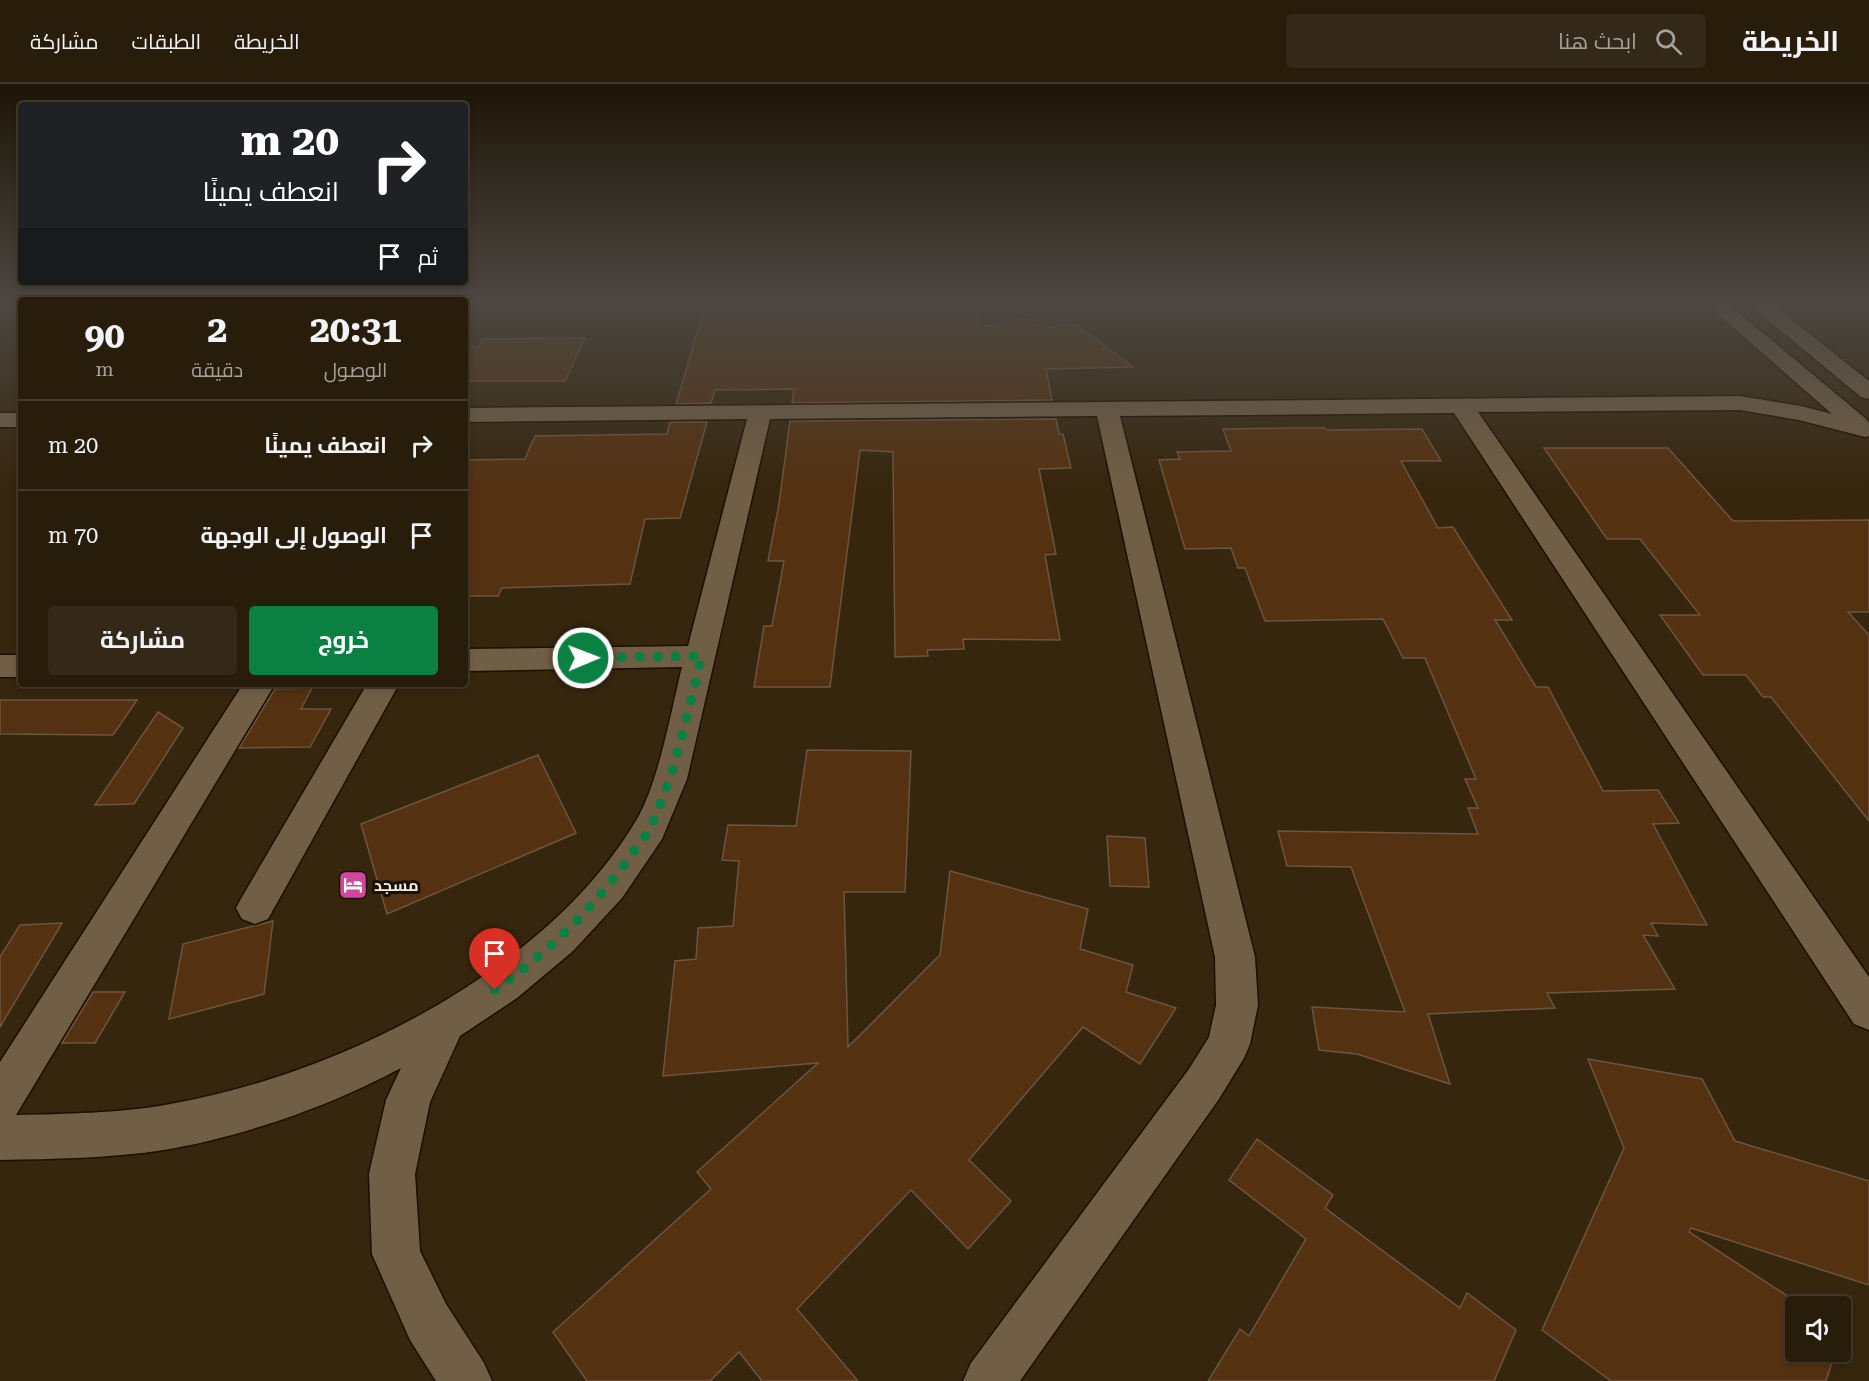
<!DOCTYPE html>
<html lang="ar">
<meta charset="utf-8">
<style>
body{margin:0;font-family:"Roboto Serif",Cairo,serif;background:#342918;color:#f1f3f6;direction:rtl;height:100vh;display:flex;flex-direction:column;font-size:22px;white-space:nowrap}
*{box-sizing:border-box;margin:0}
p{font-size:20px;color:#a5a19c}
.icon{flex:none;width:33px;height:33px;fill:none;stroke:currentColor;stroke-width:2;stroke-linecap:round;stroke-linejoin:round}
.map{position:relative;flex:1;overflow:hidden;direction:ltr}
.panel{position:absolute;left:18px;top:213px;width:450px;height:390px;display:flex;flex-direction:column;background:#281c0a;border-radius:6px;box-shadow:0 3px 9px #0003,0 0 0 2px #443a2b;direction:rtl}
.panel>*{flex:none}
.banner{position:absolute;left:18px;top:18px;width:450px;height:183px;border-radius:6px;box-shadow:0 3px 9px #0003,0 0 0 2px #443a2b;direction:rtl;background:#202124;color:#fff;overflow:hidden}
.tools{position:absolute;left:1785px;top:1212px;display:grid;gap:12px}
.tools a{display:grid;place-items:center;width:66px;height:66px;border-radius:6px;background:#281c0a;box-shadow:0 3px 9px #0003,0 0 0 2px #443a2b;font-size:30px}
.pin{position:absolute;display:grid;place-items:center;width:51px;height:51px;color:#fff;margin:-62px -26px;border-radius:50% 50% 50% 0;rotate:-45deg;box-shadow:0 0 6px #0007}
.pin .icon{rotate:45deg}
.me{position:absolute;width:66px;margin:-33px;rotate:89deg;stroke-linejoin:round;filter:drop-shadow(0 0 4px #0008)}
.turn{display:flex;align-items:center;gap:21px;height:126px;padding:0 30px;font-size:27px}
.turn .icon{width:78px;height:78px;stroke-width:2.5}
.turn b{display:block;font-size:42px;line-height:51px}
.then{display:flex;align-items:center;height:57px;padding:0 30px;background:#0003;gap:12px;font-size:22px}
.eta{display:flex;justify-content:space-evenly;align-items:center;height:102px;text-align:center}
.eta b{font-size:36px;font-weight:700;line-height:42px}
.cta{display:flex;gap:12px;margin-top:auto;padding:12px 30px}
.cta a{flex:1;height:69px;border-radius:6px;background:#0b8043;color:#fff;font-size:24px;font-weight:700;line-height:69px;text-align:center}
.cta a+a{background:#342918;color:#f1f3f6}
ul{padding:0;list-style:none}
li{display:flex;align-items:center;gap:18px;height:90px;padding:0 30px;border-top:2px solid #443a2b}
li div{flex:1}
li b{display:block;font-size:22px}
li em{font-style:normal}
header{display:flex;align-items:center;gap:36px;box-sizing:border-box;height:84px;padding:0 30px;background:#281c0a;border-bottom:2px solid #443a2b}
header strong{font-size:28px}
nav{display:flex;gap:33px;margin-inline-start:auto;font-size:21px}
.search{width:420px;height:54px;background:#342918;display:flex;align-items:center;gap:15px;box-sizing:border-box;padding:0 21px;border-radius:6px;color:#a5a19c;font-size:22px}
.map>svg:first-child{display:block}
.building{fill:#543111;stroke:#6d5441;stroke-width:1.5}
.lines{fill:none;stroke-linecap:round;stroke-linejoin:round}
.minor-casing{stroke:#1d0f00;stroke-width:3}
.minor{fill:#715f45;fill-rule:evenodd}
.route{stroke:#0b8043;stroke-width:10;stroke-dasharray:0 18}
.labels{text-anchor:middle;stroke-width:6;stroke-linejoin:round;paint-order:stroke}
.poi-label{font-size:16px;font-weight:bold;fill:#f6ecdd;stroke:#181107;text-anchor:start}
</style>
<header>
<strong>الخريطة</strong>
<div class="search"><svg class="icon" aria-label="search" viewBox="0 0 24 24"><circle cx="10" cy="10" r="6"/><path d="M15 15l6 6"/></svg>ابحث هنا</div>
<nav><a>الخريطة</a><a>الطبقات</a><a>مشاركة</a></nav>
</header>
<div class="map">
<svg width="1869" height="1297" viewBox="0 0 1869 1297">
<rect width="100%" height="100%" fill="#36260e"/>
<!-- building -->
<g class="building">
<path d="M 706,218 L 742,218 L 740,224 L 843,224 L 844,218 L 976,218 L 980,243 L 1025,235 L 1039,237 L 1049,244 L 1063,240 L 1076,241 L 1133,283 L 1046,285 L 1052,316 L 792,319 L 794,305 L 715,306 L 711,319 L 676,320 Z"/>
<path d="M 585,254 L 565,297 L 465,297 L 465,263 L 478,263 L 483,255 Z"/>
<path d="M 1056,335 L 1059,350 L 1063,350 L 1071,384 L 1039,385 L 1056,470 L 1045,471 L 1060,556 L 963,555 L 964,565 L 927,566 L 928,572 L 895,573 L 893,368 L 860,366 L 830,603 L 754,603 L 764,542 L 772,542 L 784,477 L 768,477 L 779,420 L 790,337 Z"/>
<path d="M 670,338 L 707,338 L 680,434 L 645,435 L 630,500 L 502,504 L 498,512 L 465,512 L 465,376 L 525,375 L 535,352 L 667,350 Z"/>
<path d="M 1291,344 L 1325,344 L 1326,346 L 1422,345 L 1441,377 L 1401,377 L 1438,444 L 1453,443 L 1512,536 L 1495,536 L 1536,603 L 1548,603 L 1603,707 L 1658,706 L 1679,739 L 1653,740 L 1707,841 L 1651,839 L 1658,852 L 1643,851 L 1675,905 L 1547,909 L 1555,924 L 1428,930 L 1450,1000 L 1357,970 L 1319,966 L 1312,923 L 1405,928 L 1351,783 L 1287,782 L 1278,747 L 1478,750 L 1468,724 L 1478,724 L 1465,695 L 1476,695 L 1425,574 L 1403,574 L 1383,535 L 1265,537 L 1245,484 L 1238,484 L 1231,464 L 1185,465 L 1159,376 L 1180,375 L 1177,368 L 1231,367 L 1223,345 Z"/>
<path d="M 1544,364 L 1668,364 L 1733,437 L 1869,436 L 1869,528 L 1848,528 L 1869,551 L 1869,737 L 1771,613 L 1763,613 L 1746,591 L 1703,591 L 1660,531 L 1700,531 L 1640,455 L 1607,455 Z"/>
<path d="M 312,604 L 301,625 L 331,625 L 310,663 L 239,664 L 275,605 Z"/>
<path d="M 0,616 L 137,616 L 113,651 L 0,650 Z"/>
<path d="M 158,628 L 183,644 L 134,720 L 95,721 Z"/>
<path d="M 807,666 L 911,667 L 905,808 L 844,808 L 848,963 L 940,871 L 950,787 L 1088,825 L 1080,865 L 1133,881 L 1126,908 L 1176,924 L 1140,980 L 1083,943 L 969,1076 L 1011,1117 L 968,1165 L 911,1106 L 797,1225 L 858,1297 L 762,1297 L 739,1268 L 710,1297 L 587,1297 L 553,1248 L 711,1105 L 697,1088 L 818,979 L 663,992 L 675,877 L 696,875 L 698,844 L 733,842 L 739,777 L 722,776 L 728,741 L 796,742 Z"/>
<path d="M 538,671 L 576,749 L 387,830 L 361,740 Z"/>
<path d="M 1107,752 L 1145,754 L 1149,803 L 1110,802 Z"/>
<path d="M 273,837 L 264,910 L 169,935 L 183,860 Z"/>
<path d="M 62,839 L 0,943 L 0,873 L 20,841 Z"/>
<path d="M 93,908 L 125,908 L 95,959 L 62,959 Z"/>
<path d="M 1588,975 L 1702,995 L 1735,1057 L 1869,1097 L 1869,1201 L 1691,1144 L 1689,1148 L 1803,1222 L 1796,1222 L 1796,1268 L 1835,1268 L 1826,1297 L 1611,1297 L 1542,1246 L 1624,1064 Z"/>
<path d="M 1257,1055 L 1333,1111 L 1325,1124 L 1460,1224 L 1467,1209 L 1516,1246 L 1494,1297 L 1208,1297 L 1240,1245 L 1249,1252 L 1306,1155 L 1229,1096 Z"/>
</g>
<g class="lines">
<!-- minor casing -->
<g class="minor-casing">
<g id="minor">
<path d="M 1704,218 L 1726,218 L 1865,334 L 1869,339 L 1869,352 L 1865,353 L 1799,336 L 1740,326 L 1478,328 L 1869,893 L 1869,946 L 1854,940 L 1454,329 L 1120,332 L 1255,873 L 1258,921 L 1250,960 L 1244,974 L 1219,1015 L 1020,1297 L 963,1297 L 971,1279 L 1189,985 L 1209,953 L 1216,921 L 1215,873 L 1097,332 L 770,335 L 687,695 L 662,755 L 622,814 L 573,867 L 517,914 L 460,952 L 430,1018 L 415,1090 L 420,1167 L 446,1220 L 484,1279 L 492,1297 L 436,1297 L 410,1256 L 372,1170 L 369,1090 L 386,1016 L 401,984 C 331,1022 242,1053 164,1066 C 113,1074 52,1075 0,1076 L 0,978 L 243,600 L 275,600 L 16,1031 C 63,1030 120,1029 165,1021 C 336,992 546,889 637,735 C 659,697 671,627 682,583 L 465,587 L 465,565 L 688,562 L 747,335 L 465,338 L 465,324 L 1740,312 L 1801,322 L 1832,330 Z"/>
<path d="M 1746,218 L 1769,218 L 1869,297 L 1869,315 L 1861,313 Z"/>
<rect x="0" y="329" width="21" height="14"/>
<rect x="0" y="571" width="21" height="22"/>
<path d="M 367,600 L 399,600 L 268,835 L 255,840 L 242,835 L 236,824 L 242,813 Z"/>
</g>
</g>
<!-- minor -->
<use href="#minor" class="minor"/>
</g>
<!-- sky -->
<linearGradient id="sky" x2="0" y2="1"><stop stop-color="#1e1508"/><stop offset="0.55" stop-color="#4c4741"/><stop offset="1" stop-color="#4c4741" stop-opacity="0"/></linearGradient>
<rect width="1869" height="399" fill="url(#sky)"/>
<g class="lines">
<!-- route -->
<path class="route" d="M 495,906 C 548,869 597,821 633,768 C 639,760 647,751 651,742 C 676,689 687,629 702,572 L 583,574"/>
</g>
<!-- icons -->
<defs>
<g id="hotel-square" transform="scale(1.5)"><rect x="-9" y="-9" width="18" height="18" rx="4" fill="#d1479c" stroke="#181107"/><path d="M-6-4.5h1.5V1H6V5H4.5V3h-9V5H-6ZM-4 0a1.8 1.8 0 1 1 3.6 0ZM.5 0V-2.5h3Q6-2.5 6 0Z" fill="#fff"/></g>
</defs>
<g fill-rule="evenodd">
<use href="#hotel-square" x="353" y="801"/>
</g>
<g class="labels">
<!-- poi labels -->
<g class="poi-label">
<text x="374" y="807">مسجد</text>
</g>
</g>
</svg>
<div class="tools">
<a><svg class="icon" aria-label="sound" viewBox="0 0 24 24"><path d="M4 9h4l5-4v14l-5-4H4zM17 9q2 3 0 6"/></svg></a>
</div>
<div class="pin" style="left:495px;top:906px;background:#d93025"><svg class="icon" aria-label="arrive" viewBox="0 0 24 24"><path d="M6 21V4h12l-3 4 3 4H6"/></svg></div>
<svg class="me" style="left:583px;top:574px" viewBox="-20 -20 40 40"><circle r="17" fill="#0b8043" stroke="#fff" stroke-width="3"/><path d="M0-11L8 9 0 5-8 9z" fill="#fff"/></svg>
<div class="banner">
<div class="turn"><svg class="icon" aria-label="right" viewBox="0 0 24 24"><path d="M7 20v-9h11M14 6l5 5-5 5"/></svg><div><b>20 m</b>انعطف يمينًا</div></div>
<div class="then">ثم<svg class="icon" aria-label="arrive" viewBox="0 0 24 24"><path d="M6 21V4h12l-3 4 3 4H6"/></svg></div>
</div>
<section class="panel">
<div class="eta">
<div><b>20:31</b><p>الوصول</p></div>
<div><b>2</b><p>دقيقة</p></div>
<div><b>90</b><p>m</p></div>
</div>
<ul>
<li><svg class="icon" aria-label="right" viewBox="0 0 24 24"><path d="M7 20v-9h11M14 6l5 5-5 5"/></svg><div><b>انعطف يمينًا</b></div><em>20 m</em></li>
<li><svg class="icon" aria-label="arrive" viewBox="0 0 24 24"><path d="M6 21V4h12l-3 4 3 4H6"/></svg><div><b>الوصول إلى الوجهة</b></div><em>70 m</em></li>
</ul>
<div class="cta"><a>خروج</a><a>مشاركة</a></div>
</section>
</div>
